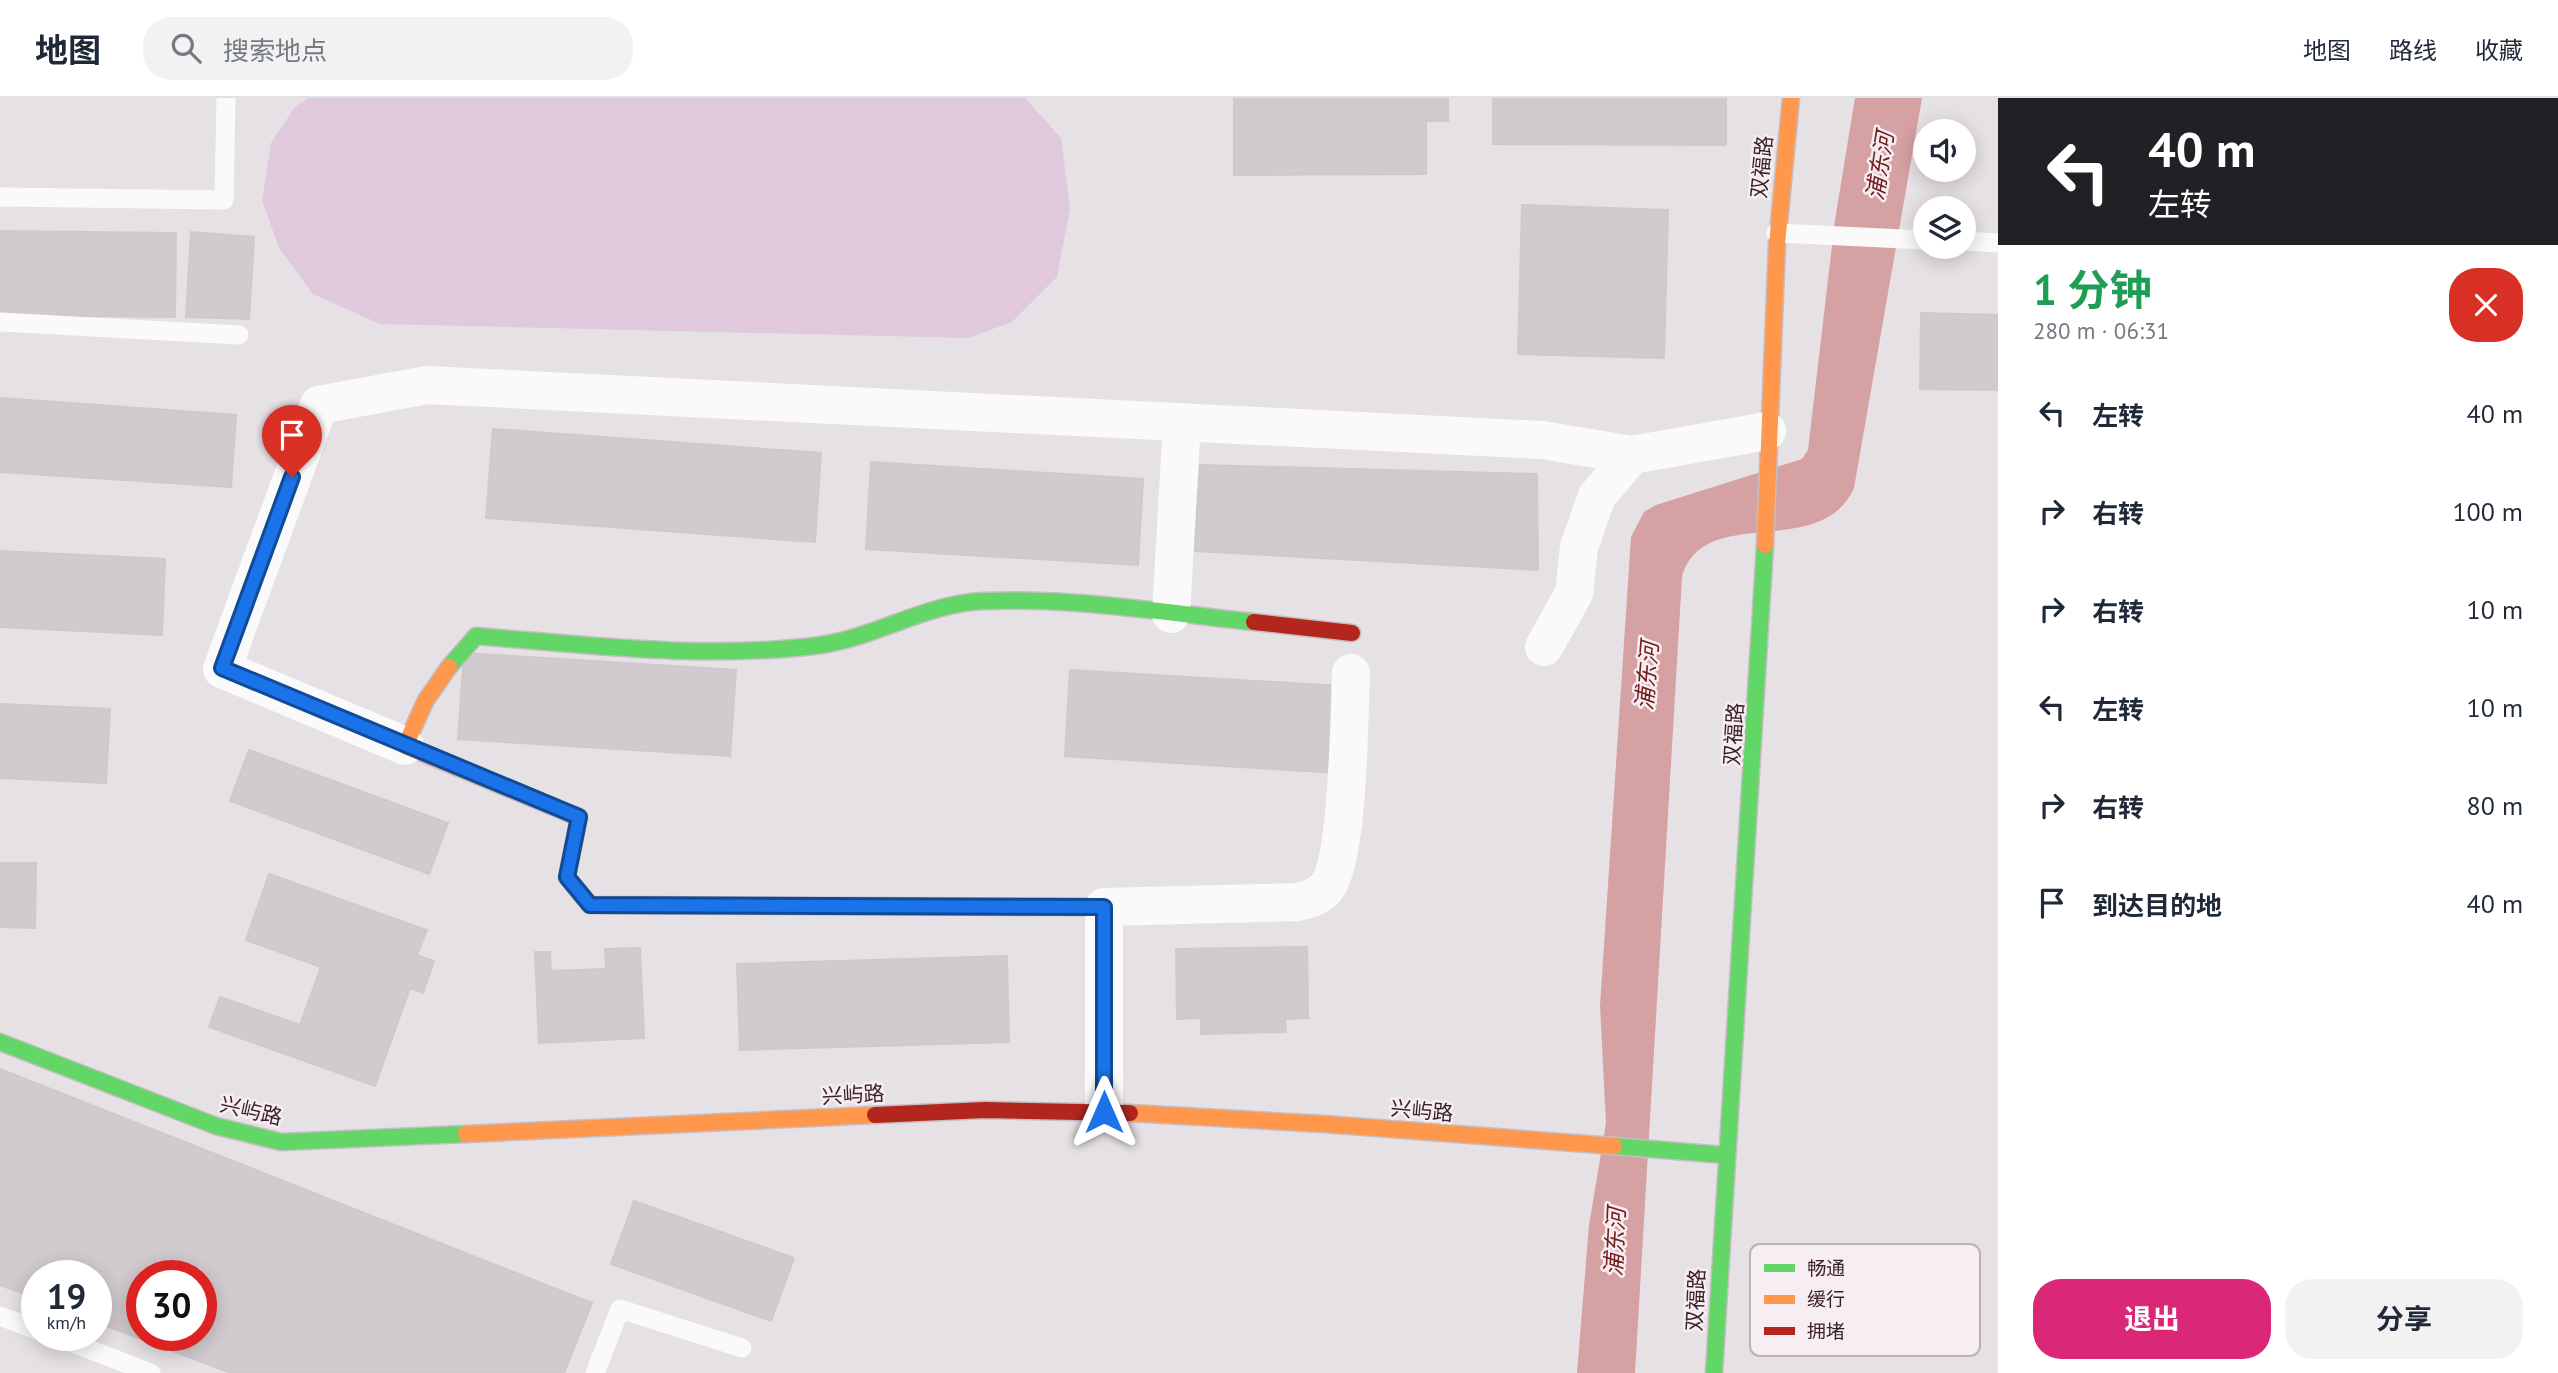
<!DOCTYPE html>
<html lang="zh">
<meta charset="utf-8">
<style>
body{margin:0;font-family:"PT Sans","Noto Sans SC",sans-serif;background:#f2f2f3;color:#1f2937;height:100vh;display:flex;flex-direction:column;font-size:26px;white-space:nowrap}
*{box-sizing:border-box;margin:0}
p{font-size:23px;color:#747a83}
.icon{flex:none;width:38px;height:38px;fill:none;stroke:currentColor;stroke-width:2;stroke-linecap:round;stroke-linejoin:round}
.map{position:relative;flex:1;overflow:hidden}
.details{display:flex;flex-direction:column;background:#fff;width:560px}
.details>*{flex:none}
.guide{background:#202124;color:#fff;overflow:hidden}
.controls{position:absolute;left:1913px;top:21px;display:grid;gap:14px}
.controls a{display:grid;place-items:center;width:63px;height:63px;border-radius:50%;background:#fff;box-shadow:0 4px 18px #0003;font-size:35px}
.speed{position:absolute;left:21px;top:1162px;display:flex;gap:14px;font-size:35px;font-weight:700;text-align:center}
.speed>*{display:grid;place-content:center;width:91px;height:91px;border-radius:50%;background:#fff;box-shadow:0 4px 18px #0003;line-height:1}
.speed small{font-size:18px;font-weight:400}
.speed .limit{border:10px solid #d22;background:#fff;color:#111}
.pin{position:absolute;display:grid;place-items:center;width:60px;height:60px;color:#fff;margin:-72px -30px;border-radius:50% 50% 50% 0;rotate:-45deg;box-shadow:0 0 7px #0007}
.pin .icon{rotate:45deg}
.me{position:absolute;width:77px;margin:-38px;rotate:0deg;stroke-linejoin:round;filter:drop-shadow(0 0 5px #0008)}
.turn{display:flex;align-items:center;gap:24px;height:147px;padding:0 35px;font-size:32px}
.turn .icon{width:91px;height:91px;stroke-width:2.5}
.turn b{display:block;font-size:49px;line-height:60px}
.round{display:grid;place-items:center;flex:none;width:74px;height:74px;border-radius:28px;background:#f2f2f3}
.headline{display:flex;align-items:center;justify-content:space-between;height:119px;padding:0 35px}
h1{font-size:42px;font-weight:700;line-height:52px;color:#1e9e55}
.cta{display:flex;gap:14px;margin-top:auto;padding:14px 35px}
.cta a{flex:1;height:80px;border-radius:28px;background:#db2777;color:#fff;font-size:28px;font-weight:700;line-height:80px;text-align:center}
.cta a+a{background:#f2f2f3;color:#1f2937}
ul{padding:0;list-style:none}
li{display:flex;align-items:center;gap:21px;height:98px;padding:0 35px}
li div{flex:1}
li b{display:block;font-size:26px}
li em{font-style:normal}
header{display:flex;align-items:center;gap:42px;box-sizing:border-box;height:98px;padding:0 35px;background:#fff;border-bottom:2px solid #e0e1e3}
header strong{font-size:33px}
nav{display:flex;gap:38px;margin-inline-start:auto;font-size:24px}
.search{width:490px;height:63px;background:#f2f2f3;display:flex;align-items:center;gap:18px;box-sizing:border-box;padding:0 24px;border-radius:28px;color:#747a83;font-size:26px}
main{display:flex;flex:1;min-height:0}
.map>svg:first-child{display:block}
.green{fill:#e0c9dc}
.water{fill:#d6a1a2}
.building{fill:#d1cace;stroke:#cfc9cd;stroke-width:2;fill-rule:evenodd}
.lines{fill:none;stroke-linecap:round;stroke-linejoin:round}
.fast-casing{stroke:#c6bdc2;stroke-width:19}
.slow-casing{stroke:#c6bdc2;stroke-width:19}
.jam-casing{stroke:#c6bdc2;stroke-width:19}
.lane{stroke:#fbfafb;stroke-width:19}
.street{stroke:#fbfafb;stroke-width:38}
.fast{stroke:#63d668;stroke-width:16}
.slow{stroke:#ff974d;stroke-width:16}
.jam{stroke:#b3261e;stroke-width:16}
.route-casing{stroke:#114b97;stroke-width:18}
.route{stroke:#1a73e8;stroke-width:12}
.labels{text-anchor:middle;stroke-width:5;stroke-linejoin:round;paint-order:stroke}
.street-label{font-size:21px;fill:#391f2a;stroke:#f6eef3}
.water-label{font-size:23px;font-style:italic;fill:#741d1a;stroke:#f6eef3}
.key{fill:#f6eef3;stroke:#bdb0b7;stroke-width:2}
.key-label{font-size:19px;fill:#391f2a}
</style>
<header>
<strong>地图</strong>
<div class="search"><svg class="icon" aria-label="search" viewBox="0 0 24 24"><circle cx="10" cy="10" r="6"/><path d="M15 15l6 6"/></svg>搜索地点</div>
<nav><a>地图</a><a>路线</a><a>收藏</a></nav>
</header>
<main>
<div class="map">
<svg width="1998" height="1275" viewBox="0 0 1998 1275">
<rect width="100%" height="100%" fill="#e6e1e4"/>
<!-- green -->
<path class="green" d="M 308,0 L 1025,0 L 1061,40 L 1070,110 L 1057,179 L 1012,224 L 968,240 L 380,226 L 313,196 L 279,150 L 262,102 L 271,45 L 295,9 Z"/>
<!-- water -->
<path class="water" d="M 1855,0 L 1922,0 L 1854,390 C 1821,464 1703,404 1682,479 L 1635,1275 L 1577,1275 L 1589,1127 L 1606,1025 L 1600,908 L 1631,439 L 1644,414 L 1656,407 L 1802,361 L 1808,352 L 1835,122 Z"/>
<!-- building -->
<g class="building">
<path d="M 1234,0 L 1448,0 L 1448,23 L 1426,23 L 1426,76 L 1234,77 Z"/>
<path d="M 1493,0 L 1726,0 L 1726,47 L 1493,46 Z"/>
<path d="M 1522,107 L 1668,112 L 1664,260 L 1518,256 Z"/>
<path d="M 0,133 L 176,135 L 175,219 L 0,217 Z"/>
<path d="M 191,134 L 254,139 L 249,221 L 186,219 Z"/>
<path d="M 1921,215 L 1998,217 L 1998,292 L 1920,291 Z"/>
<path d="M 0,300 L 236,317 L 231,389 L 0,374 Z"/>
<path d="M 493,331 L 821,355 L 815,444 L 486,420 Z"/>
<path d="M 871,364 L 1143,381 L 1138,467 L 866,451 Z"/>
<path d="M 1200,367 L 1537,376 L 1538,472 L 1194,453 Z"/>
<path d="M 0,453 L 165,461 L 162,537 L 0,529 Z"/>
<path d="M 464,555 L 736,572 L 730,658 L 458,641 Z"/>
<path d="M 1070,572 L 1342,588 L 1337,675 L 1065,658 Z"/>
<path d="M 0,606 L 110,611 L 106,685 L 0,680 Z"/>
<path d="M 249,652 L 448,725 L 429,776 L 230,703 Z"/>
<path d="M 0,765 L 36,765 L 35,830 L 0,829 Z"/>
<path d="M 269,776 L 427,832 L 417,857 L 434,863 L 423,895 L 410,890 L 375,988 L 209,929 L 220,899 L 300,927 L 321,869 L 246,842 Z"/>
<path d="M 1307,849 L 1308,920 L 1285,921 L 1286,934 L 1201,936 L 1201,920 L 1177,921 L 1176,851 Z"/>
<path d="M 640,850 L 644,940 L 539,945 L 535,854 L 550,854 L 551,873 L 606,871 L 605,851 Z"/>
<path d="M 1007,858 L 1009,944 L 740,952 L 737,866 Z"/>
<path d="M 0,971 L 592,1205 L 564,1275 L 231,1275 L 96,1224 L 96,1178 L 37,1178 L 37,1201 L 0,1187 ZM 142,1178 L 201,1178 L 201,1237 L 142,1237 Z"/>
<path d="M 634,1103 L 794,1160 L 771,1223 L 611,1166 Z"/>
</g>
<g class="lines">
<!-- fast casing -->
<g class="fast-casing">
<g id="fast">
<path d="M 449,569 L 476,538 C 589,547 707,562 821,547 C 876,539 927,505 984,503 C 1074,499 1165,515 1254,524"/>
<path d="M 568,715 L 579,719 L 567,779 L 590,807 L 1104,809"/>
<path d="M 0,944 L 216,1028 L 281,1044 L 466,1036"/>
<path d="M 1614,1048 L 1724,1057"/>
<path d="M 1714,1275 L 1765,447"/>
</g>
</g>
<!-- slow casing -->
<g class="slow-casing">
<g id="slow">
<path d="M 1765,447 L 1777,146 L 1791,0"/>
<path d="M 449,569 L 426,602 L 405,648 L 568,715"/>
<path d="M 1130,1015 L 1324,1026 L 1614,1048"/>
<path d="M 466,1036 L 875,1017"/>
</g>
</g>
<!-- jam casing -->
<g class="jam-casing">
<g id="jam">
<path d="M 1254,524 L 1352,535"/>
<path d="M 875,1017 L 985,1012 L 1130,1015"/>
</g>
</g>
<!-- lane -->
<g class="lane">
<path d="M 0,99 L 224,102 L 226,0"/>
<path d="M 1776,135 L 1925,142"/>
<path d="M 1964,143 L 1998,145"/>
<path d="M 0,224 L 239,237"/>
<path d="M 0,1218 L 37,1232"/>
<path d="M 52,1237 L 151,1275"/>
<path d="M 595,1275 L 620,1211 L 742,1250"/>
</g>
<!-- street -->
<g class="street">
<path d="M 1171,516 L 1182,324"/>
<path d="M 1544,549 L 1574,495 L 1579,449 L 1597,398 L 1632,357 L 1767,333"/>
<path d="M 405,648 L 222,571 L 319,307 L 427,287 L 1542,342 L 1632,357"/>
<path d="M 1104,1014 L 1104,809 L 1298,804 C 1309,801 1319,799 1326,790 C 1349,763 1349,618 1351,575"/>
</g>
<!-- fast -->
<use href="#fast" class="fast"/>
<!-- slow -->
<use href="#slow" class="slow"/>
<!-- jam -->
<use href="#jam" class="jam"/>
</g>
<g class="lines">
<!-- route casing -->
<g class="route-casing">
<path id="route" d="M 292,379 L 222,570 L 579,719 L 567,779 L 590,807 L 1104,809 L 1104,1014"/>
</g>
<!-- route -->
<use href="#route" class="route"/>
</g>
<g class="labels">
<!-- street labels -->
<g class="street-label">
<text transform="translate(1762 69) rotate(-84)" y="7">双福路</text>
<text transform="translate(1734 636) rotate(-86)" y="7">双福路</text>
<text transform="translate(853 997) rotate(-3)" y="7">兴屿路</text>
<text transform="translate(251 1013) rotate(13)" y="7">兴屿路</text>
<text transform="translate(1422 1013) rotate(5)" y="7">兴屿路</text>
<text transform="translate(1696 1202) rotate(-87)" y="7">双福路</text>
</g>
<!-- water labels -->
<g class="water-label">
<text transform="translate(1880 68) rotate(-81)" y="8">浦东河</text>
<text transform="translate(1647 578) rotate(-85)" y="8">浦东河</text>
<text transform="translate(1615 1144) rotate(-87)" y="8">浦东河</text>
</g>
</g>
<!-- legend -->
<rect x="1750" y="1146" width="230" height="112" rx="10" class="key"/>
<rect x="1764" y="1166" width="31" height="8" fill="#63d668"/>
<rect x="1764" y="1197" width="31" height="9" fill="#ff974d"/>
<rect x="1764" y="1229" width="31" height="8" fill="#b3261e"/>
<g class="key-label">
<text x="1807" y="1177">畅通</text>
<text x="1807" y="1208">缓行</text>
<text x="1807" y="1240">拥堵</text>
</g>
</svg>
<div class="controls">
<a><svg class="icon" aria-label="sound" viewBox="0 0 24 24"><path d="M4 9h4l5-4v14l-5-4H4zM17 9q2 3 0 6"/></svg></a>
<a><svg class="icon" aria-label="layers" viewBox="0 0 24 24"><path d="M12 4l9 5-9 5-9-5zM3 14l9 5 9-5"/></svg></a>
</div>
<div class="speed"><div>19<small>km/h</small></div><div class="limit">30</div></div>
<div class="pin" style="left:292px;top:379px;background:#d93025"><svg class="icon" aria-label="arrive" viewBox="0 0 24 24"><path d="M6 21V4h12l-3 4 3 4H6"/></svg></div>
<svg class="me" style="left:1104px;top:1014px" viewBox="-20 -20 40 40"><path d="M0-17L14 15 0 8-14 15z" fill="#1a73e8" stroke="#fff" stroke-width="4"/></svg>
</div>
<section class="details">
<div class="guide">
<div class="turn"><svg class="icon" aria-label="left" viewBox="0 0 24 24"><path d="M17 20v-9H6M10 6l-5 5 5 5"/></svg><div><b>40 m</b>左转</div></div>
</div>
<div class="headline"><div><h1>1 分钟</h1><p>280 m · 06:31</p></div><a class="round" style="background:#d93025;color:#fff"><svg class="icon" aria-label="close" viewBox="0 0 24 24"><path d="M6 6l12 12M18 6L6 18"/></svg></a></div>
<ul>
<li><svg class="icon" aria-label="left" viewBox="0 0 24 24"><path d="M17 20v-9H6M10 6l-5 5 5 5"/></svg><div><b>左转</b></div><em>40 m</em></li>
<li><svg class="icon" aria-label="right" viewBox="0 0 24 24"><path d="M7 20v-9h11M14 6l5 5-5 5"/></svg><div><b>右转</b></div><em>100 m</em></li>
<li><svg class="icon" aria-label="right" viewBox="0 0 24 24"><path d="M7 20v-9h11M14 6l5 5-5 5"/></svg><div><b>右转</b></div><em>10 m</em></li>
<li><svg class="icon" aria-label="left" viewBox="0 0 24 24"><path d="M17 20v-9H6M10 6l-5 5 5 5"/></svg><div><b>左转</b></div><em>10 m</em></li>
<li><svg class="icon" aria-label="right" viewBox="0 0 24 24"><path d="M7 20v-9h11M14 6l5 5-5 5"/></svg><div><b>右转</b></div><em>80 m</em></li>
<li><svg class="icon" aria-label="arrive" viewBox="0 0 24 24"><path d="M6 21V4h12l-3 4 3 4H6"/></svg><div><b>到达目的地</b></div><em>40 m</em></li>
</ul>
<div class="cta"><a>退出</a><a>分享</a></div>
</section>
</main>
